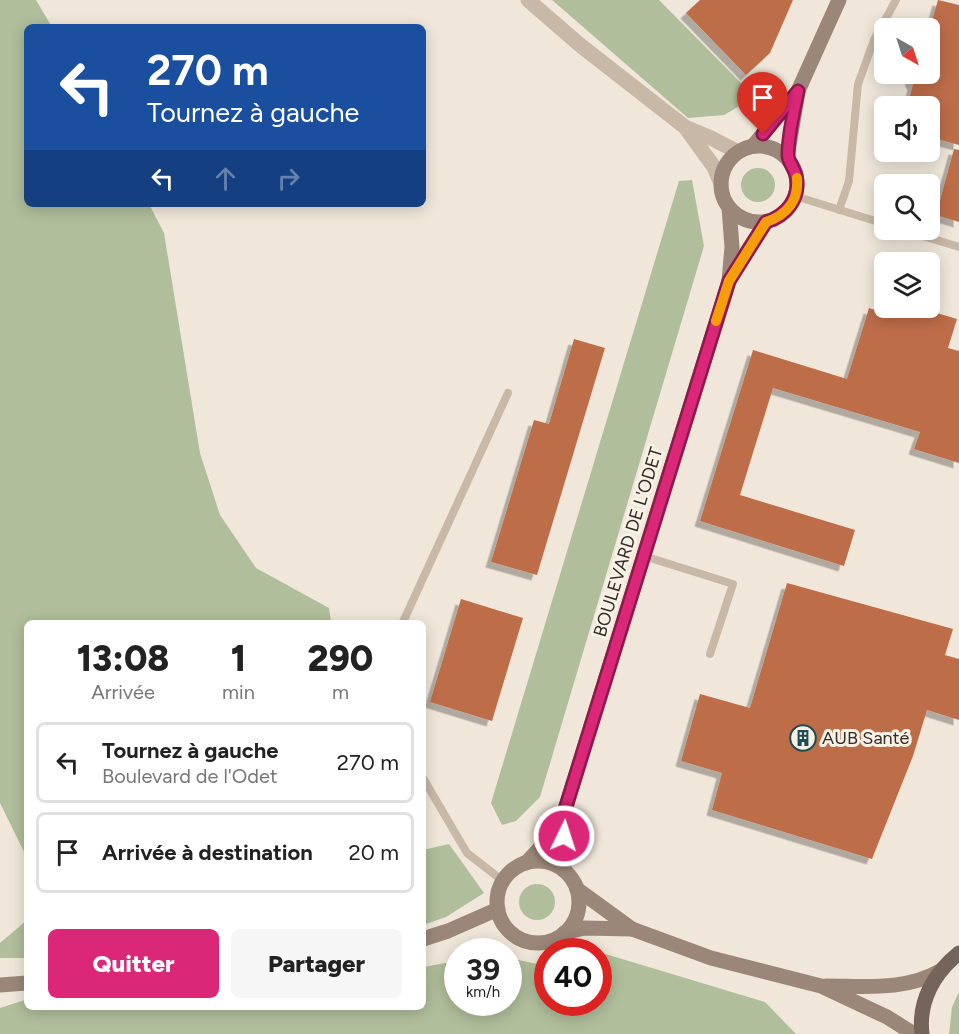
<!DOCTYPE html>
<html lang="fr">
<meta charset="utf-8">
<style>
body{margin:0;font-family:Figtree,sans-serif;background:#f6f6f6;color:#222;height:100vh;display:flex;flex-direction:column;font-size:22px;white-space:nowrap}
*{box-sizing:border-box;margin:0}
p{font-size:20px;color:#767676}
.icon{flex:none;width:33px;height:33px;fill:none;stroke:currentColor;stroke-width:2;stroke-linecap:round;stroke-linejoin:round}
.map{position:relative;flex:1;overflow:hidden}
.sheet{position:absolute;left:24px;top:620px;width:402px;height:390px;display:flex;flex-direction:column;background:#fff;border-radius:9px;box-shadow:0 3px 15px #0003}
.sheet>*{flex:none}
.top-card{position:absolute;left:24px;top:24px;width:402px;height:183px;border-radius:9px;box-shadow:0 3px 15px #0003;background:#1a4fa0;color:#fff;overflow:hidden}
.needle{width:39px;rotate:141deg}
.fabs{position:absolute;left:874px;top:18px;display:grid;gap:12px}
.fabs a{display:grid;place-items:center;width:66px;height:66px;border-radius:9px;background:#fff;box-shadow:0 3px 15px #0003;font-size:30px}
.speed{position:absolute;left:444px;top:938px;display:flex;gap:12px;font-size:30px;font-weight:700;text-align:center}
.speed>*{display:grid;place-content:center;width:78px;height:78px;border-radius:50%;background:#fff;box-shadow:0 3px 15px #0003;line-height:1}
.speed small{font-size:15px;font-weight:400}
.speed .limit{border:9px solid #d22;background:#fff;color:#111}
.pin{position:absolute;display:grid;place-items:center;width:51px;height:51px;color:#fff;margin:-62px -26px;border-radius:50% 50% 50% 0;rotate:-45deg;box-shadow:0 0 6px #0007}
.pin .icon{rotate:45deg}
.me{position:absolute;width:66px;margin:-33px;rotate:4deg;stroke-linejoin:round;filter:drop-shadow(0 0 4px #0008)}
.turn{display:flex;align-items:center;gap:21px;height:126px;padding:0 24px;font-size:27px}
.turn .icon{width:78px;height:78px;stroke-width:2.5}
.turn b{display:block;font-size:42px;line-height:51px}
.lanes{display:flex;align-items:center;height:57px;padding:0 24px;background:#0003;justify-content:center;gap:30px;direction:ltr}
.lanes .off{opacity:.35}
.eta{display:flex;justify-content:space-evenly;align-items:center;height:102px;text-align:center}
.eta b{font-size:36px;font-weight:800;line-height:42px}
.button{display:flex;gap:12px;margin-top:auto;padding:12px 24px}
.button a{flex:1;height:69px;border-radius:9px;background:#db2777;color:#fff;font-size:24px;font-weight:800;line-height:69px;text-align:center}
.button a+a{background:#f6f6f6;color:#222}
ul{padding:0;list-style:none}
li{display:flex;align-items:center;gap:18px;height:81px;margin:0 12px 9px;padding:0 12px;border:3px solid #e0e0e0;border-radius:9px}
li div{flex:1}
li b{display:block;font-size:22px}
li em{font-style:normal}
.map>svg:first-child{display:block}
.green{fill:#b0be9b}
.building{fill:#be6d4a;filter:url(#shadow)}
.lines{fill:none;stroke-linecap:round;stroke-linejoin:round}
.lane{stroke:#c7b8a7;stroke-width:8}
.street{stroke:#c7b8a7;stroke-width:15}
.secondary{stroke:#9a8779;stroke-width:15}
.primary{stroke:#756459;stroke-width:15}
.route-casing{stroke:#8e194d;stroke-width:15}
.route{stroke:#db2777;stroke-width:10}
.slow{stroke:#f59e0b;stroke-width:10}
.labels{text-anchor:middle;stroke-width:6;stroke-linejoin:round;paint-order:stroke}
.street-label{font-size:18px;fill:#342c27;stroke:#f8f1e6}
.poi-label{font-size:18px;fill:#342c27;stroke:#f8f1e6;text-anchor:start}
</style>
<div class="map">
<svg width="959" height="1034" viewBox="0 0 959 1034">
<defs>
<filter id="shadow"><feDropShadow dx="-5.5" dy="5.5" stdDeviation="0" flood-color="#0004"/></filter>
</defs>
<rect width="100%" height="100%" fill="#f0e7da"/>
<!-- green -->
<g class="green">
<path d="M 0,0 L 36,0 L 52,27 L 27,27 L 27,204 L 149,204 L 164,233 L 200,453 L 220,515 L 256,568 L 329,608 L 331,622 L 27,622 L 27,858 L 0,803 Z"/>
<path d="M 552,0 L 659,0 L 755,97 L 724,115 L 688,118 Z"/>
<circle cx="758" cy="185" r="17"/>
<path d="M 692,180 L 704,246 L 540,797 L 516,821 L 502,825 L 491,803 L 679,181 Z"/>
<path d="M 449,844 L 484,893 L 446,917 L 423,925 L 423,850 Z"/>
<circle cx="537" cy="902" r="18"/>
<path d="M 27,920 L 27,958 L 0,958 L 0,943 Z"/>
<path d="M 599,952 L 765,1002 L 796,1034 L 0,1034 L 0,1008 L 25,1000 L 27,1000 L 27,1006 L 423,1006 L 423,967 L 457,961 L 458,1002 L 508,1002 L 509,958 L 547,966 L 548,1002 L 598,1002 Z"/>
<path d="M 959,992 L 959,1034 L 949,1034 L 952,1007 Z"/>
</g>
<!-- building -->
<g class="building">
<path d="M 700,0 L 793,0 L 770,53 L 746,75 L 686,13 Z"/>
<path d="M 938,0 L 959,5 L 959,145 L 930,137 L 930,106 L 907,106 L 913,85 L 910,79 L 919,74 L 930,74 L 930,27 Z"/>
<path d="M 954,149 L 959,150 L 959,222 L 936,215 Z"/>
<path d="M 869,308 L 891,315 L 893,308 L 920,308 L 957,319 L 948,348 L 959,351 L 959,463 L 914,449 L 920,432 L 773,388 L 740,495 L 855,530 L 844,566 L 700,521 L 753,350 L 847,379 Z"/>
<path d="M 574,339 L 605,348 L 537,575 L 491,562 L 534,420 L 549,424 Z"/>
<path d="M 787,583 L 953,629 L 945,655 L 959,659 L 959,720 L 927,710 L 913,756 L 872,859 L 712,810 L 722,773 L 681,761 L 700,694 L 750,708 Z"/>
<path d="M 461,599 L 523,618 L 492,721 L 430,702 Z"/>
</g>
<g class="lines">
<!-- lane -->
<g class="lane">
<path d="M 795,196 L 885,224"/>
<path d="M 839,210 L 849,181 L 858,84 L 874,40 L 896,0"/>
<path d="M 903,230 L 959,247"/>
<path d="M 644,556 L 733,584 L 710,654"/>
<path d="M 403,622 L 508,393"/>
<path d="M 423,778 L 467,853 L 503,881"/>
</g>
<!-- street -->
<g class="street">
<path d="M 528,0 L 580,45 L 685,127 L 714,167 L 721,184"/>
<path d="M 687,128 L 709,137 L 738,152"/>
</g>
<!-- secondary -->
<g class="secondary">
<circle cx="759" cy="184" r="38"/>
<path d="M 753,146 L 797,93"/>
<path d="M 787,158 L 798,91 L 839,0"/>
<path d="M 730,278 L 766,222"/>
<circle cx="538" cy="902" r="41"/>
<path d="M 526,863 L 539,849 L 563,816"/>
<path d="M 564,870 L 563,816 L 729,281 L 732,247 L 729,208"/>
<path d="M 577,889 L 632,929 L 711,958 L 821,986 L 887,1017 L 914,1034"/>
<path d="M 564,933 L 584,928 L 632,929"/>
<path d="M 423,939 L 448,931 L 498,909"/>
<path d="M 0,985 L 27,983"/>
<path d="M 826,986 C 865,986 905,991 940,971"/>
</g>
<!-- primary -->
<path class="primary" d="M 922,1034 C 918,1001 934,973 959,953"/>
</g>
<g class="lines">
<!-- route casing -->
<g class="route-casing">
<path id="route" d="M 564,836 L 563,816 L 729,281 L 766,222 C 786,216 801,198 796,176 C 795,169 788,162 788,155 C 788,134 794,112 798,91 L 763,134"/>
</g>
<!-- route -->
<use href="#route" class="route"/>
<!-- slow -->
<path class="slow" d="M 716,321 L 729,281 L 766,222 C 787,215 799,200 797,178"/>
</g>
<!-- icons -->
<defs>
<g id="building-ring" transform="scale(1.35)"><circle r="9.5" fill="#f8f1e6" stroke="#1f4c53" stroke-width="1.5"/><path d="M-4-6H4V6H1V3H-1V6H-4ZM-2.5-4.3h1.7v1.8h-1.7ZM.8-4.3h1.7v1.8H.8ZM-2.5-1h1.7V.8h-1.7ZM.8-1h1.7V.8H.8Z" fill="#1f4c53"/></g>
</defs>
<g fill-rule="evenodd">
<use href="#building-ring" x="803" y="738"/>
</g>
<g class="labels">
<!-- street labels -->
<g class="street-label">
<text transform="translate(628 542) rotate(-73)" y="6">BOULEVARD DE L'ODET</text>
</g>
<!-- poi labels -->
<g class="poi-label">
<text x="822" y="744">AUB Santé</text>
</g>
</g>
</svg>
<div class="fabs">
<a><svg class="needle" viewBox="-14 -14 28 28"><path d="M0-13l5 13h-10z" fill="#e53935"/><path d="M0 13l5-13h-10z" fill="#767676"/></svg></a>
<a><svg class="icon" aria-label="sound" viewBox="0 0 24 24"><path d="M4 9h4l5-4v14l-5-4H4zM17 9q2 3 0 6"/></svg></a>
<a><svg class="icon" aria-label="search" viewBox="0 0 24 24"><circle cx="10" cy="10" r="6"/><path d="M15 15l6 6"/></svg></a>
<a><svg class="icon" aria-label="layers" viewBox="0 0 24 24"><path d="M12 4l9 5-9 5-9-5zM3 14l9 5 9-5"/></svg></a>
</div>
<div class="speed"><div>39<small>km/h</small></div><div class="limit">40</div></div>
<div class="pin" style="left:763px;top:134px;background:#d93025"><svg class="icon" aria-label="arrive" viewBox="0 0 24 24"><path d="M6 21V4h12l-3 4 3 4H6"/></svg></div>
<svg class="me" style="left:564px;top:836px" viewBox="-20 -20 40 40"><circle r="17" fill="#db2777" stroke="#fff" stroke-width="3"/><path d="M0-11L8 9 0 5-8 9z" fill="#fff"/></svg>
<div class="top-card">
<div class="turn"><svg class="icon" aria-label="left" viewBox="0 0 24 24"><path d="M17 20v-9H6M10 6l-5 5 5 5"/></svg><div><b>270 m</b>Tournez à gauche</div></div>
<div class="lanes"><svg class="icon" aria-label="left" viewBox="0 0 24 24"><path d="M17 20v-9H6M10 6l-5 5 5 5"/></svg><svg class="icon off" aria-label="ahead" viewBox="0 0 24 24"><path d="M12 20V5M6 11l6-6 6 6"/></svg><svg class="icon off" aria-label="right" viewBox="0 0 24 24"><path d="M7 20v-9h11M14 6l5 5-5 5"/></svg></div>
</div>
<section class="sheet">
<div class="eta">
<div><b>13:08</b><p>Arrivée</p></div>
<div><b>1</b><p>min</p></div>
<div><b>290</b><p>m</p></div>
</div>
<ul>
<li><svg class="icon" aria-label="left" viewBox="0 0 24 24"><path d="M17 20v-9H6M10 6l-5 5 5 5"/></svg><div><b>Tournez à gauche</b><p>Boulevard de l'Odet</p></div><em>270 m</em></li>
<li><svg class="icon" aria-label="arrive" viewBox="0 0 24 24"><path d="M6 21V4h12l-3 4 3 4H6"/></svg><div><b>Arrivée à destination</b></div><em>20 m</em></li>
</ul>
<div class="button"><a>Quitter</a><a>Partager</a></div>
</section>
</div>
